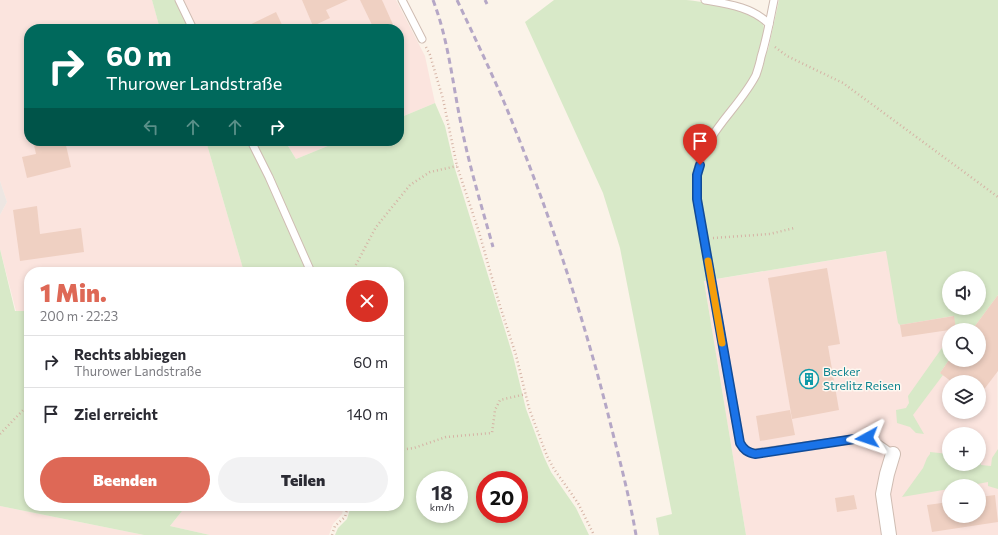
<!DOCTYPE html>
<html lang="de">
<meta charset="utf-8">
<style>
body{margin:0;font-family:Commissioner,sans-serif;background:#f2f2f3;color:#2b2b33;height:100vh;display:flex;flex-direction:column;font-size:15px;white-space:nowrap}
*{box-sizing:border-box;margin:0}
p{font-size:13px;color:#7c7c81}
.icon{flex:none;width:22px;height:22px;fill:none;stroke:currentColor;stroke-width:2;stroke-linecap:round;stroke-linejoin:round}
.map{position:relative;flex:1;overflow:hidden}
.details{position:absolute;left:24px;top:267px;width:380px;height:244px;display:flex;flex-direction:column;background:#fff;border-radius:16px;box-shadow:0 2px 6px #0003}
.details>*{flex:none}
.top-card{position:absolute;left:24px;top:24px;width:380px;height:122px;border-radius:16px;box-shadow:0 2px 6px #0003;background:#00695c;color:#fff;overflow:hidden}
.tools{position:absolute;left:942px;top:271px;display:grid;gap:8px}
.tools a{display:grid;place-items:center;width:44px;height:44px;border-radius:50%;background:#fff;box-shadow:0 2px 6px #0003;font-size:20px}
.speed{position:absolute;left:416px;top:471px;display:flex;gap:8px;font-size:20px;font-weight:700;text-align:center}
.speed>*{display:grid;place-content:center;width:52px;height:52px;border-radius:50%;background:#fff;box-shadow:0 2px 6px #0003;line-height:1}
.speed small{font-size:10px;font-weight:400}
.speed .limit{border:6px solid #d22;background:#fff;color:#111}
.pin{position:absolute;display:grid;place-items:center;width:34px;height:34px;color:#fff;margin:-41px -17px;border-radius:50% 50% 50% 0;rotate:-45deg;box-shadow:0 0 4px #0007}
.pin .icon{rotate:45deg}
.me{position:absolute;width:44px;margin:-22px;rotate:265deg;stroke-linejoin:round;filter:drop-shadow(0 0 3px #0008)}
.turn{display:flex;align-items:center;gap:14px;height:84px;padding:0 16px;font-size:18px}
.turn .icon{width:52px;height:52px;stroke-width:2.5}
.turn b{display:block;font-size:28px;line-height:34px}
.lanes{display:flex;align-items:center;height:38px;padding:0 16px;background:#0003;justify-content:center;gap:20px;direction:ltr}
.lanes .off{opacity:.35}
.round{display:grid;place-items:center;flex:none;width:42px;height:42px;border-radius:21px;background:#f2f2f3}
.head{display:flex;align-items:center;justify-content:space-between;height:68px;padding:0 16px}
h1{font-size:24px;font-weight:800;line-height:30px;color:#de6856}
.action{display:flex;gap:8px;margin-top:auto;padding:8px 16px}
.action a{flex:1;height:46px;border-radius:24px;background:#de6856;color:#fff;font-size:16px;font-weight:800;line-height:46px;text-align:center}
.action a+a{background:#f2f2f3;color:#2b2b33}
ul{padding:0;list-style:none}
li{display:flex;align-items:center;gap:12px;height:52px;padding:0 16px;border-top:1px solid #e1e1e2}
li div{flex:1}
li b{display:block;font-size:15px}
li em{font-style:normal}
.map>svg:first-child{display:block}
.commercial{fill:#fbe4de;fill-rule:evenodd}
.industrial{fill:#ede6e2}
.green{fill:#d8e9c8;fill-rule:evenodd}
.building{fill:#efd0c2}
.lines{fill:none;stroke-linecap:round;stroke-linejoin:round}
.service-casing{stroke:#cfbcb2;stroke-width:9}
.minor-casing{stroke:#cfbcb2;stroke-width:16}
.path{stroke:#d5b3a5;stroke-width:2.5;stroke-dasharray:1 3;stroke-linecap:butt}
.service{stroke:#fff;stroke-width:7}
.minor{stroke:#fff;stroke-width:14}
.rail{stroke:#b5a7c6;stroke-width:3;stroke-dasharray:6 4;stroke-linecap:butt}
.route-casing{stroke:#114b97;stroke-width:10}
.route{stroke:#1a73e8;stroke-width:7}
.slow{stroke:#f59e0b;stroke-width:7}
.labels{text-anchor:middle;stroke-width:3;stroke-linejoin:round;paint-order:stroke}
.culture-label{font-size:12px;fill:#0d838f;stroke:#fef7f0;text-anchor:start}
</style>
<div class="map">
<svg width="998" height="535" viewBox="0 0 998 535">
<rect width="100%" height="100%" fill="#fbf3e9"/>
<!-- commercial -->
<g class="commercial">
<path d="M 0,0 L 152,0 L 160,29 L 29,29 L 29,141 L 206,141 L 244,272 L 29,272 L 29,311 L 16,311 L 0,249 L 0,215 L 7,202 L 0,181 Z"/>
<path d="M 176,0 L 396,0 L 425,56 L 435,103 L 399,118 L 399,29 L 189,29 Z"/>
<path d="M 285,141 L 340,141 L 296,159 Z"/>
<path d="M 997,233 L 998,535 L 746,535 L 704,281 ZM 949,278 L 979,278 L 979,308 L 949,308 ZM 949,330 L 979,330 L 979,360 L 949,360 ZM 949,382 L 979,382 L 979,412 L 949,412 ZM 949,434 L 979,434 L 979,464 L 949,464 ZM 949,486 L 979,486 L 979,516 L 949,516 Z"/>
<path d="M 0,506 L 144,535 L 0,535 Z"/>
<path d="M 186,506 L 344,506 L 342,514 L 333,524 L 329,535 L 210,535 L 170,526 Z"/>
</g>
<!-- industrial -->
<path class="industrial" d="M 0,181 L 7,202 L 0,215 Z"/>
<!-- green -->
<g class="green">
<path d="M 152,0 L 176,0 L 189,29 L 160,29 Z"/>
<path d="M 554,0 C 598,0 642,0 686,0 C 701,1 757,10 763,24 C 767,33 759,46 758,54 L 768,50 L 779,0 L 998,0 L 998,295 L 972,330 L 955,330 L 956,328 L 953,316 L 900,325 L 898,323 L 886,251 L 704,281 L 746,535 L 659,535 L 656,518 L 672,514 L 620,248 L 603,193 L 525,22 ZM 949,278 L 979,278 L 979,308 L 949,308 Z"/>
<path d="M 435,103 L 445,126 L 455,169 L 513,356 L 526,409 L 544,457 L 551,472 L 576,508 L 589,535 L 335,535 L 338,528 L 347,519 L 351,506 L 399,506 L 399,272 L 244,272 L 206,141 L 285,141 L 296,159 L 340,141 L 399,141 L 399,118 ZM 425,480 L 459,480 L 459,514 L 425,514 ZM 485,480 L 519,480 L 519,514 L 485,514 Z"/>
<path d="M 0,249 L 15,311 L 29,311 L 29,506 L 186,506 L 170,526 L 210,535 L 144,535 L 0,506 Z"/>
<path d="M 949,338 L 949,360 L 940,373 L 943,375 L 913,415 L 924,434 L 916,433 L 910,427 L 897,423 L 896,410 L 906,408 L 909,403 L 908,396 Z"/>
<path d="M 998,449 L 998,489 L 988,486 L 988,482 L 967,486 L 949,486 L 949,489 L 902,497 L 923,468 L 927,458 L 930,454 L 930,452 L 949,454 L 949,464 L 979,464 L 979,458 L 981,458 L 981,465 L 991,466 L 992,458 Z"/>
</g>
<!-- building -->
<g class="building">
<path d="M 302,0 L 348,0 L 326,10 L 330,18 L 313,26 Z"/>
<path d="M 360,0 L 382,0 L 395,29 L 374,29 Z"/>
<path d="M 276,12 L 284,29 L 241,29 Z"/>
<path d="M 33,141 L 65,141 L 71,167 L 27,178 L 22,157 L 36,154 Z"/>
<path d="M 37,206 L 40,234 L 81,228 L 84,252 L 20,261 L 13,210 Z"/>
<path d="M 827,268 L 840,344 L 828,346 L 839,410 L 792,419 L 768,278 Z"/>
<path d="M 998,295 L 998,371 L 979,396 L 979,382 L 952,382 L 940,373 L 949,360 L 979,360 L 979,330 L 972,330 Z"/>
<path d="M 954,316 L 956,329 L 902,337 L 900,325 Z"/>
<path d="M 790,410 L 795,435 L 760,441 L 756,416 Z"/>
<path d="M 854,495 L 857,509 L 837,512 L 835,498 Z"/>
<path d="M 995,495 L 998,522 L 932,532 L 927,505 L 949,502 L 949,516 L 979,516 L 979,497 Z"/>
</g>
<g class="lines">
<!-- service casing -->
<g class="service-casing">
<g id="service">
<path d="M 179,0 L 193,29"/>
<path d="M 402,0 L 422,39"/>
<path d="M 705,0 C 728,4 752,7 769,24"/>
<path d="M 774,0 C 770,19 767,38 761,57 C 760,63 758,69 756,75 C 738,110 704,132 697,174 C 696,182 697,191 697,199 L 740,443 C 744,450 747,452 755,453 L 861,438 L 873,440 L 893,454"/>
<path d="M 251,141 L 269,177 L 311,272"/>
</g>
</g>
<!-- minor casing -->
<g class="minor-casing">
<path id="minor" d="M 889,535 L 883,494 L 887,474 L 893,454"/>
</g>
<!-- path -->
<g class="path">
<path d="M 426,47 L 430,55 L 443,99 L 457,166 L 479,232 L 500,306 L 516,355 L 529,408 L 547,456 L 554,469 L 578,503 L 594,535"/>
<path d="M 775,47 L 787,56 L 843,83 L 998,197"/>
<path d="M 713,238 L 770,234 L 794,228"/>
<path d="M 352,272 L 376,227 L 410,185 L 430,172 L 457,166"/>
<path d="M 0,434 L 29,404"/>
<path d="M 399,450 L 414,448 L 446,437 L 492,433 L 495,410 L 500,400 L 526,394"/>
<path d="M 332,535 L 335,526 L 345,517 L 348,506"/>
</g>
<!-- service -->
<use href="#service" class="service"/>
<!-- minor -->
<use href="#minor" class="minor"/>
<!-- rail -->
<g class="rail">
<path d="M 433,0 C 448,39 452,79 460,119 C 468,162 481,204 493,247"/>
<path d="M 457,0 C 473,34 489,67 504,102 C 546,203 581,308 608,414 C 618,454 629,494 636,535"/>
<path d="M 485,0 L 487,4"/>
</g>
</g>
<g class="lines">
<!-- route casing -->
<g class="route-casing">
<path id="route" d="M 700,165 L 697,175 L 697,199 L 740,443 C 744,450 747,452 755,454 L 861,438 L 867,438"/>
</g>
<!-- route -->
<use href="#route" class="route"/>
<!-- slow -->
<path class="slow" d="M 708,261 L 722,343"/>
</g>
<!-- icons -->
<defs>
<g id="building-ring" transform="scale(1)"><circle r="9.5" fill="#fef7f0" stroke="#0f9aa8" stroke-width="1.5"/><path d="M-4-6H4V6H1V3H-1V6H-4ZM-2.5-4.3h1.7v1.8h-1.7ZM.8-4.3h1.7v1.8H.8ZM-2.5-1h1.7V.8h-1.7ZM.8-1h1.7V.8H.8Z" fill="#0f9aa8"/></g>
</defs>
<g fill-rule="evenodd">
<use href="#building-ring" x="809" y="379"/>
</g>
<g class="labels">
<!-- culture labels -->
<g class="culture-label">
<text x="823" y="376">Becker<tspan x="823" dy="14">Strelitz Reisen</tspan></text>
</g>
</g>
</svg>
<div class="tools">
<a><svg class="icon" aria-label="sound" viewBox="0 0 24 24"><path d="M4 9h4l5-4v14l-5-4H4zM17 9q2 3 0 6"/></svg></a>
<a><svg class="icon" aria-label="search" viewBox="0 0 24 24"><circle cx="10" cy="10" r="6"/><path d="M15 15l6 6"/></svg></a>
<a><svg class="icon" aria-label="layers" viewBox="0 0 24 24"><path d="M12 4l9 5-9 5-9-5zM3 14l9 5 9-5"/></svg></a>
<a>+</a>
<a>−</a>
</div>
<div class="speed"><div>18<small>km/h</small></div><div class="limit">20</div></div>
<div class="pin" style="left:700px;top:165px;background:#d93025"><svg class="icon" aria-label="arrive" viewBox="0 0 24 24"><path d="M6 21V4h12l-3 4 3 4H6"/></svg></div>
<svg class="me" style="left:867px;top:438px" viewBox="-20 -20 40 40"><path d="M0-17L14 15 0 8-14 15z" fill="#1a73e8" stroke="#fff" stroke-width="4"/></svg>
<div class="top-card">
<div class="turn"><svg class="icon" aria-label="right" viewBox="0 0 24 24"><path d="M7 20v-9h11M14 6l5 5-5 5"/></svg><div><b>60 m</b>Thurower Landstraße</div></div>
<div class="lanes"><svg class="icon off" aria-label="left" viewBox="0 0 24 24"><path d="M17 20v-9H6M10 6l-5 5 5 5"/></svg><svg class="icon off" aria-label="ahead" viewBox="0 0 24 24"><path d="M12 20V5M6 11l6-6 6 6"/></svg><svg class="icon off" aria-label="ahead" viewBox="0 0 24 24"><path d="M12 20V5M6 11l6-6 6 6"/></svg><svg class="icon" aria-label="right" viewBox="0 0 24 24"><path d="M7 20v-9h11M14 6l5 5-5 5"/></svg></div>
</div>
<section class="details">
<div class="head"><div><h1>1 Min.</h1><p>200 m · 22:23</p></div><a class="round" style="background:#d93025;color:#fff"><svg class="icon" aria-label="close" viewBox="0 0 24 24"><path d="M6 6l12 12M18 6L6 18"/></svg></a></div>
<ul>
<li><svg class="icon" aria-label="right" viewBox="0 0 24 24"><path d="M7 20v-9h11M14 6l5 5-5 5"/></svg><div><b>Rechts abbiegen</b><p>Thurower Landstraße</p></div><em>60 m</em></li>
<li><svg class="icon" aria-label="arrive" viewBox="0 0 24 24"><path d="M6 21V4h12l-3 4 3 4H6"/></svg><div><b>Ziel erreicht</b></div><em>140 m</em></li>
</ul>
<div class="action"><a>Beenden</a><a>Teilen</a></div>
</section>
</div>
